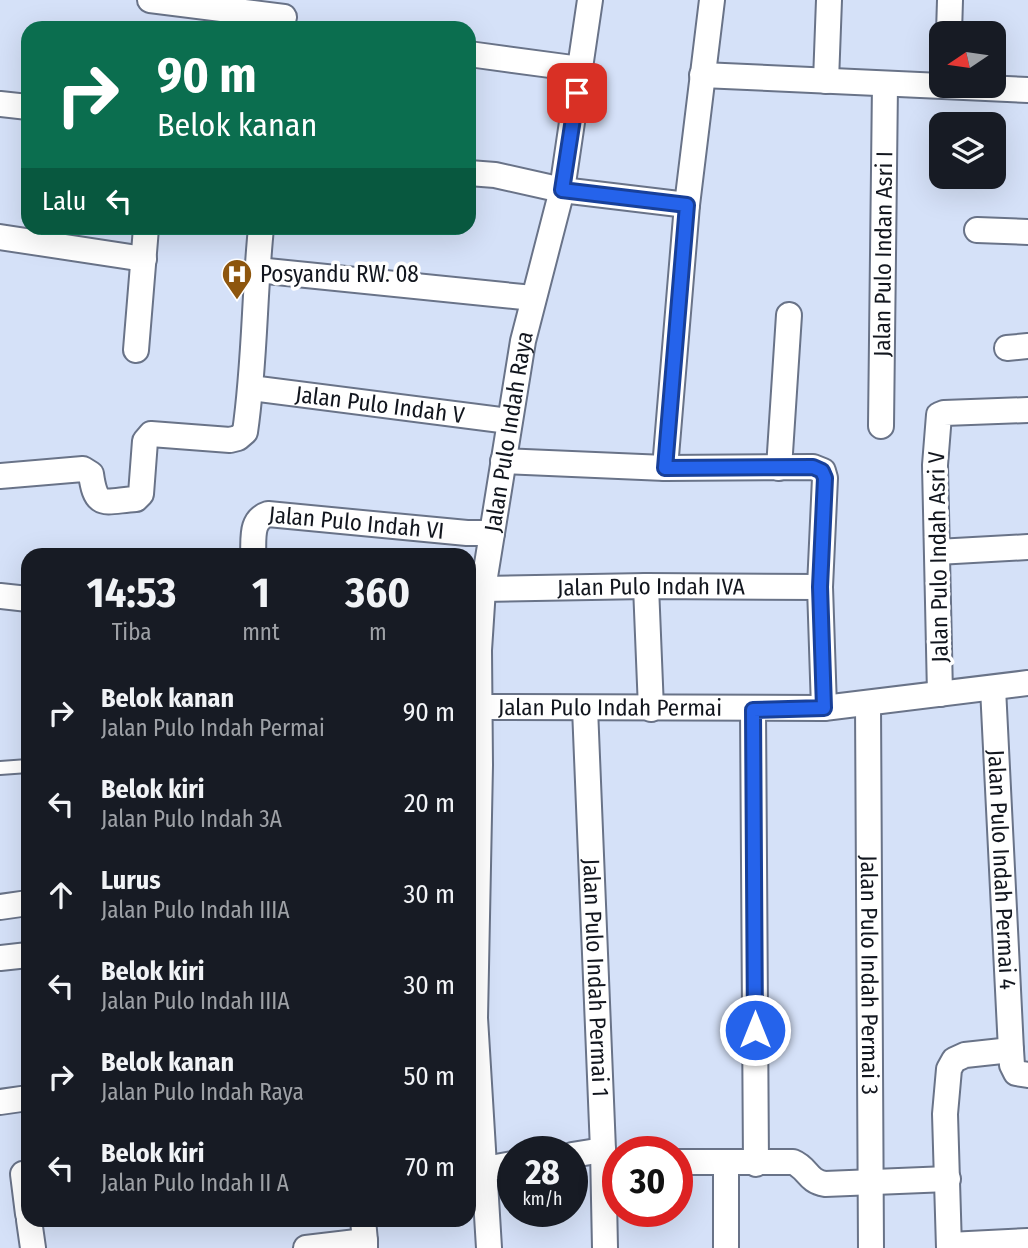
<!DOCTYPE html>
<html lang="id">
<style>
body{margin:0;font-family:"Fira Sans Condensed",sans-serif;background:#20242c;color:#f1f3f6;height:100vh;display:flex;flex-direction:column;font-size:26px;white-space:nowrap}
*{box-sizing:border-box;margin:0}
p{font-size:23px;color:#9ea1a6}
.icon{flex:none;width:38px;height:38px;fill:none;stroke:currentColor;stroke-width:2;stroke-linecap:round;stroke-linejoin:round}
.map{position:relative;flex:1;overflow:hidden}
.details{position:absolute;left:21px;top:548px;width:455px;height:679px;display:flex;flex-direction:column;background:#171b24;border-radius:21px;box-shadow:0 7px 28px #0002}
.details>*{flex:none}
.banner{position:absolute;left:21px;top:21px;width:455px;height:214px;border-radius:21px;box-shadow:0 7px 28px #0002;background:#0b6e4f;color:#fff;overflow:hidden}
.needle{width:46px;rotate:257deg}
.controls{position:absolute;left:929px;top:21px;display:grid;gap:14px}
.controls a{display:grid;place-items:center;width:77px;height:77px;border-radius:14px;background:#171b24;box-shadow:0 7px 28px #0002;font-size:35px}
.speed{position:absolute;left:497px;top:1136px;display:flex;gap:14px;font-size:35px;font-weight:700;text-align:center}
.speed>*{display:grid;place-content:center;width:91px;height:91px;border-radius:50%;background:#171b24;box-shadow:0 7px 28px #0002;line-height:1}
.speed small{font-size:18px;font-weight:400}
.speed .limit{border:10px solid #d22;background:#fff;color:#111}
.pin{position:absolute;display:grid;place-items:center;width:60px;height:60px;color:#fff;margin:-30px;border-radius:14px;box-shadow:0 4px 10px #0006}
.me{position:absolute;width:77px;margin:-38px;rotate:0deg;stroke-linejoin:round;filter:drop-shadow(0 0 5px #0008)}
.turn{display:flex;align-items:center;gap:24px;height:147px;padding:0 21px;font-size:32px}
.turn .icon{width:91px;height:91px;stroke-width:2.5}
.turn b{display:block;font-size:49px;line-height:60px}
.then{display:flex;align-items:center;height:66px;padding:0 21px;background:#0003;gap:14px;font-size:26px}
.eta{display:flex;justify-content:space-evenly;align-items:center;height:119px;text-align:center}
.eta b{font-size:42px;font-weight:700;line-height:49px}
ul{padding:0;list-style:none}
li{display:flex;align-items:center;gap:21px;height:91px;padding:0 21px}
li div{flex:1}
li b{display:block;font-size:26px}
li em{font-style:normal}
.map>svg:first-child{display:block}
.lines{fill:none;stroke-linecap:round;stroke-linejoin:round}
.lane-casing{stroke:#697388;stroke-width:16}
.street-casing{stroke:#697388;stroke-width:28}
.lane{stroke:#fff;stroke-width:12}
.street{stroke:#fff;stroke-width:24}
.route-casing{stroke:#184099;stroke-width:18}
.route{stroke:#2563eb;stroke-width:12}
.labels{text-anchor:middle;stroke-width:7;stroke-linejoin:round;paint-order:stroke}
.street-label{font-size:23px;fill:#12161e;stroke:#fff}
.poi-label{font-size:23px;fill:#12161e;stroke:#fff;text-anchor:start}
</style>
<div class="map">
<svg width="1028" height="1248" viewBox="0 0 1028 1248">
<rect width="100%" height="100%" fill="#d5e1f8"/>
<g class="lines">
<!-- lane casing -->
<g class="lane-casing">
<path id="lane" d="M 0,768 L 28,766"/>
</g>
<!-- street casing -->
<g class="street-casing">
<g id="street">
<path d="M 150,0 L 284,17"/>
<path d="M 949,33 L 950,0"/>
<path d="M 469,54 L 580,69"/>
<path d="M 702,75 L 1028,90"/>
<path d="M 826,81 L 829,0"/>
<path d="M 0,104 L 28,107"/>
<path d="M 469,173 L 495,175 L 562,190 L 687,205"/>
<path d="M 977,230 L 1028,232"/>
<path d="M 0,237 L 144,259"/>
<path d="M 257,270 L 533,298"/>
<path d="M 1007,348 L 1028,346"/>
<path d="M 136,350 L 146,228"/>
<path id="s1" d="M 251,388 L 509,421"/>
<path id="s2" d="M 881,426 L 885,84"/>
<path d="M 503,461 L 665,468 L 813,467 L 823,471 L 825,478 L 820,587 L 824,708"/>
<path d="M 665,468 L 687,205 L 712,0"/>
<path d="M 779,468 L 789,315"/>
<path d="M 0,476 L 83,469 L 91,474 C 96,510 104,501 136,499 L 141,494 L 145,441 L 151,434 L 230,440 L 238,438 L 245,432 C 255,364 254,296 261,228"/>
<path d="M 937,552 L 1028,547"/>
<path id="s3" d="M 253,555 C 254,539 250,520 268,514 L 467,533 L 492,533"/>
<path d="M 646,586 L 651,709"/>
<path id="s4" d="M 483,589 L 646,586 L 820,587"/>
<path d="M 0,596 L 28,599"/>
<path id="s5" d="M 993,688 L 1011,1050 L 1012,1065 L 1016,1073 L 1028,1075"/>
<path d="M 940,694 L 935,465 L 939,415 L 944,413 L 1028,410"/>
<path id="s6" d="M 868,704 L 871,1248"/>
<path id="s7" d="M 479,707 L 824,708 L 1028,683"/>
<path id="s8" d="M 585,708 L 603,1150 L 605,1248"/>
<path d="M 753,710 L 756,1164"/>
<path d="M 0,907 L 28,903"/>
<path d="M 0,958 L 28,955"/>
<path d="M 0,1102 L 28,1098"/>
<path d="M 572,1155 L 603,1150"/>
<path d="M 677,1162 L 793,1162 C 808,1168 807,1181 825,1184 L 948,1179"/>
<path d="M 726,1163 L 726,1248"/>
<path d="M 485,1169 L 513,1164"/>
<path d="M 23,1174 L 28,1214"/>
<path d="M 29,1220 L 33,1248"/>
<path d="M 363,1220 L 365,1241"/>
<path d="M 949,1245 L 1028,1241"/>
<path d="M 306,1248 L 365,1241 L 365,1248"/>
<path id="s9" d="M 489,1248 L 475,1018 L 480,765 L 479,650 L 483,589 L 523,341 L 562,190 L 590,0"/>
<path d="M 949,1248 L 945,1114 L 949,1069 L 954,1060 L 965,1055 L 1011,1050"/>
</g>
</g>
<!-- lane -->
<use href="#lane" class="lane"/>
<!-- street -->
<use href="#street" class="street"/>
</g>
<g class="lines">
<!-- route casing -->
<g class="route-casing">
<path id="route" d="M 577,93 L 562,190 L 687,205 L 665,468 L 813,467 L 822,471 L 825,478 L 820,587 L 824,708 L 753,710 L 755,1030"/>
</g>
<!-- route -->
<use href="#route" class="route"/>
</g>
<!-- icons -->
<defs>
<g id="hospital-pin" transform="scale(1.575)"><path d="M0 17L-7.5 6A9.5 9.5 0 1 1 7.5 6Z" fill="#8e560e" stroke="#fff"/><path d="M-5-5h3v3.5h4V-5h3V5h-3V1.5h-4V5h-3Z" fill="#fff"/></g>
</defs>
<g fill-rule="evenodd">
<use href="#hospital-pin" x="237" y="274"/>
</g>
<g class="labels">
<!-- street labels -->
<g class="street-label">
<text dy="8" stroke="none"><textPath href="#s2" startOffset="172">Jalan Pulo Indan Asri I</textPath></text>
<text dy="8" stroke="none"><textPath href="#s1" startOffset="130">Jalan Pulo Indah V</textPath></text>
<text dy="8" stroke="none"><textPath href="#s9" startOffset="819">Jalan Pulo Indah Raya</textPath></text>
<text dy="8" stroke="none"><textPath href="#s3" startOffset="136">Jalan Pulo Indah VI</textPath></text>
<text transform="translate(938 557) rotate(-91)" y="8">Jalan Pulo Indah Asri V</text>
<text dy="8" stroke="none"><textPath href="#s4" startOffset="168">Jalan Pulo Indah IVA</textPath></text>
<text dy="8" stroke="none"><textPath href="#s7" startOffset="131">Jalan Pulo Indah Permai</textPath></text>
<text dy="8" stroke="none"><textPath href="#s5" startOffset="182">Jalan Pulo Indah Permai 4</textPath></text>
<text dy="8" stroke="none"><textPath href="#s6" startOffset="271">Jalan Pulo Indah Permai 3</textPath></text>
<text dy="8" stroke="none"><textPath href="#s8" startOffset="270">Jalan Pulo Indah Permai 1</textPath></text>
</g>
<!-- poi labels -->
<g class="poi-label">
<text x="260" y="282">Posyandu RW. 08</text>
</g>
</g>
</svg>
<div class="controls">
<a><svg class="needle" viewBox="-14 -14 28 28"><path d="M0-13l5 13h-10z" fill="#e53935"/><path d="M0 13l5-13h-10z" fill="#9ea1a6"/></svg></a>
<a><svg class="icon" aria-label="layers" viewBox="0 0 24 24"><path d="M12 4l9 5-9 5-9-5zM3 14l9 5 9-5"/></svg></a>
</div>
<div class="speed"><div>28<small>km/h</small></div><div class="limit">30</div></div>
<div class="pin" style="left:577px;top:93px;background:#d93025"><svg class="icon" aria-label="arrive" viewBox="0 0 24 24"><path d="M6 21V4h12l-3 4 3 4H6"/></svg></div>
<svg class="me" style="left:755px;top:1030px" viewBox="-20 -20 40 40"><circle r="17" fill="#2563eb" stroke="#fff" stroke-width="3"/><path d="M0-11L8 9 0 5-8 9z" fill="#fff"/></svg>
<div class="banner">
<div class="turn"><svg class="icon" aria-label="right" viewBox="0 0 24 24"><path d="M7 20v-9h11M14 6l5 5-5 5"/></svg><div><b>90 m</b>Belok kanan</div></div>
<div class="then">Lalu<svg class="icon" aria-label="left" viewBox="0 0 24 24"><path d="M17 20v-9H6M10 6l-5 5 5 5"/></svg></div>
</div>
<section class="details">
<div class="eta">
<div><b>14:53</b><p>Tiba</p></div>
<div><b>1</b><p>mnt</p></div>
<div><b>360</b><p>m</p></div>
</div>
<ul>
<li><svg class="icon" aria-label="right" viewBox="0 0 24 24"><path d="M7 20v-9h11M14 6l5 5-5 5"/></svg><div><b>Belok kanan</b><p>Jalan Pulo Indah Permai</p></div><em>90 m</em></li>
<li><svg class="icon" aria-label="left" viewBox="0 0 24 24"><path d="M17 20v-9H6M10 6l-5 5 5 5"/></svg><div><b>Belok kiri</b><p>Jalan Pulo Indah 3A</p></div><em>20 m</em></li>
<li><svg class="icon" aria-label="ahead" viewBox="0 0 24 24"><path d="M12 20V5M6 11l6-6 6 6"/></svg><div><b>Lurus</b><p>Jalan Pulo Indah IIIA</p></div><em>30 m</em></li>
<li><svg class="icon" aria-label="left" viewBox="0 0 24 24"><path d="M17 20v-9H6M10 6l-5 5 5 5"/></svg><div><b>Belok kiri</b><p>Jalan Pulo Indah IIIA</p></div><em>30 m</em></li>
<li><svg class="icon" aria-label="right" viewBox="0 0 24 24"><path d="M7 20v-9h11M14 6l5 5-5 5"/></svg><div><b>Belok kanan</b><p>Jalan Pulo Indah Raya</p></div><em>50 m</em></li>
<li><svg class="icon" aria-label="left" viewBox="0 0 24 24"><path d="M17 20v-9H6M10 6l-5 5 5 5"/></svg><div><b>Belok kiri</b><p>Jalan Pulo Indah II A</p></div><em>70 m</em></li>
</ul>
</section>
</div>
